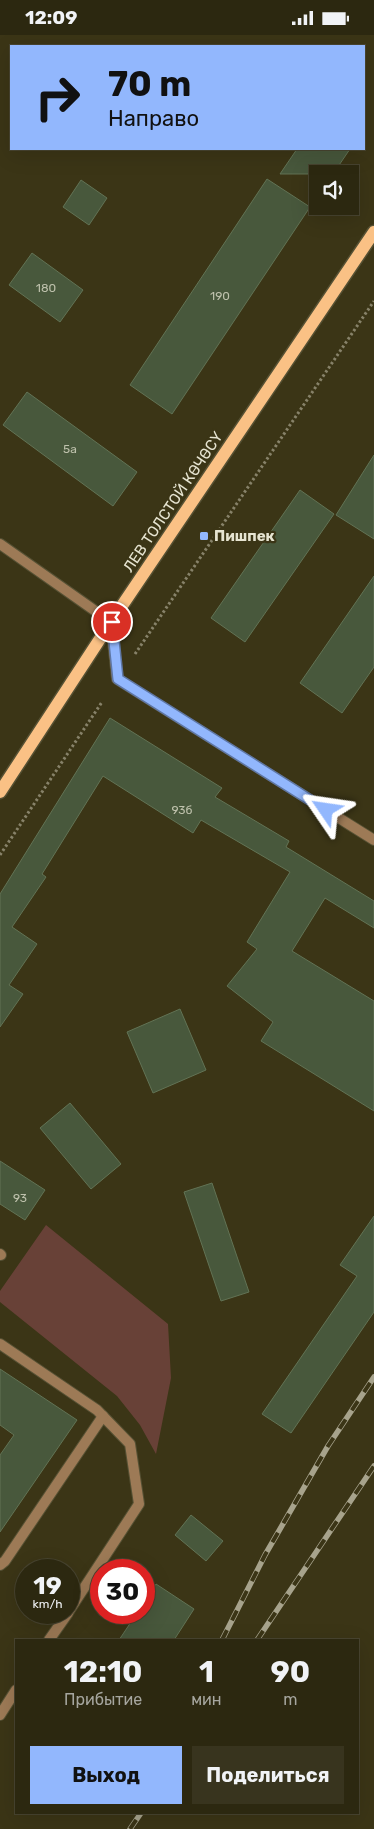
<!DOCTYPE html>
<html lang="ru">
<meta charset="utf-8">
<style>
body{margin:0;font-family:Rubik,sans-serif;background:#38341e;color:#f1f3f6;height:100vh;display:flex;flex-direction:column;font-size:19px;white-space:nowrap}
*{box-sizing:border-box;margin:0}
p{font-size:16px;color:#a6a69f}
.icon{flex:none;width:28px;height:28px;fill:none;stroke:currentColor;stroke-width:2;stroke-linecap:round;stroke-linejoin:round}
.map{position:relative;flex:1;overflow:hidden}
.drawer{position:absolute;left:15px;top:1604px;width:344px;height:175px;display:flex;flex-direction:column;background:#2c2810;border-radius:0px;box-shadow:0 5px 20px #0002,0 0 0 1px #484430}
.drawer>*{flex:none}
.top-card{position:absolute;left:10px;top:10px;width:355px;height:105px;border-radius:0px;box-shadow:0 5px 20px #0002,0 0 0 1px #484430;background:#92b7fd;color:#111;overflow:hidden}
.tools{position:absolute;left:309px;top:130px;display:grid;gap:10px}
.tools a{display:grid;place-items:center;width:50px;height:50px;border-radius:0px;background:#2c2810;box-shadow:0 5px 20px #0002,0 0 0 1px #484430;font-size:25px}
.speed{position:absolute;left:15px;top:1524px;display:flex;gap:10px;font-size:25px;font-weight:700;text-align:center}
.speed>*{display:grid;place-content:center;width:65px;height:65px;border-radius:50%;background:#2c2810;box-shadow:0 5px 20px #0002,0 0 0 1px #484430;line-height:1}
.speed small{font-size:12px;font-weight:400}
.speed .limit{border:8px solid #d22;background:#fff;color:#111}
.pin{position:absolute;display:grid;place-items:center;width:42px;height:42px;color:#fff;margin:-21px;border:2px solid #fff;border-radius:50%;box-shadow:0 1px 5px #0007}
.me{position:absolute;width:55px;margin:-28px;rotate:302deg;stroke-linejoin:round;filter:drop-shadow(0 0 4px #0008)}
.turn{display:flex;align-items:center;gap:18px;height:105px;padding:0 15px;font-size:22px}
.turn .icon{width:65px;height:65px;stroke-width:2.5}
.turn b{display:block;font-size:35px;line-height:42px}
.eta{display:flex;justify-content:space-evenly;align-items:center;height:85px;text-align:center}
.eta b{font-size:30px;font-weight:700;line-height:35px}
.action{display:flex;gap:10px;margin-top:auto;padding:10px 15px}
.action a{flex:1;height:58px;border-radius:0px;background:#92b7fd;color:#111;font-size:20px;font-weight:700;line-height:58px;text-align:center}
.action a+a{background:#38341e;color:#f1f3f6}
.status{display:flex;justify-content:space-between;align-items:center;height:35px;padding:0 25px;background:#2c2810;direction:ltr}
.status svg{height:14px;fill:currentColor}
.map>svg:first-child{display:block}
.green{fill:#684137}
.building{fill:#48583c;stroke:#627355}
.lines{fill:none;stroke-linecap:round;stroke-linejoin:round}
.service-casing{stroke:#565134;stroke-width:12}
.minor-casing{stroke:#565134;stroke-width:12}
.primary-casing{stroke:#565134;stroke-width:15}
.path{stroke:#878269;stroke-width:3;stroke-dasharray:2.5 2.5;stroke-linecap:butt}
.service{stroke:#9d7a56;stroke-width:10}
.minor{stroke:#9d7a56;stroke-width:10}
.primary{stroke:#fac185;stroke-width:12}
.rail-casing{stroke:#a7a38c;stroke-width:5.5}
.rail{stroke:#3b3516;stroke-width:4;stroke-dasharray:11;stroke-linecap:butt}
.route-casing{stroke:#5f77a4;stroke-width:12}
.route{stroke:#92b7fd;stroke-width:9}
.poi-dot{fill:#92b7fd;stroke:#3b3516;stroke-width:2}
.labels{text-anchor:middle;stroke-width:4.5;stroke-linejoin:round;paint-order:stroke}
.number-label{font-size:12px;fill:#bec1ac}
.street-label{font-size:15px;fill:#e6e4d1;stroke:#3b3516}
.poi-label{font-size:15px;font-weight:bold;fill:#e6e4d1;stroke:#3b3516;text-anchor:start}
</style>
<div class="status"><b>12:09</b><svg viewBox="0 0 49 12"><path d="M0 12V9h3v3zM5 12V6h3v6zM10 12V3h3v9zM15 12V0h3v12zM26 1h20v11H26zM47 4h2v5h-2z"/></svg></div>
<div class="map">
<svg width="374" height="1794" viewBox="0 0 374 1794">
<rect width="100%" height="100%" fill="#3b3516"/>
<!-- green -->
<path class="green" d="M 46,1190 L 168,1289 L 171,1343 L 156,1419 L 140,1390 L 117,1361 L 0,1267 L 0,1256 Z"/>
<!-- building -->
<g class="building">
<path d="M 297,114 L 350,114 L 333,139 L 280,139 Z"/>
<path d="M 267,144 L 310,172 L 172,379 L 130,350 Z"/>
<path d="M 81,145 L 107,163 L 89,190 L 63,172 Z"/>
<path d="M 32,218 L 83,255 L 60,287 L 9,250 Z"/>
<path d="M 27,357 L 137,437 L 113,471 L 3,390 Z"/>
<path d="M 374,420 L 374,504 L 336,480 Z"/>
<path d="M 300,455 L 334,479 L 245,607 L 211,583 Z"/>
<path d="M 374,541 L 374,632 L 342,678 L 300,648 Z"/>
<path d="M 110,683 L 222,753 L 215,762 L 289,806 L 286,812 L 374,866 L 374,893 L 325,863 L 292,916 L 374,966 L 374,1076 L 261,1006 L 273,987 L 227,951 L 257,914 L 247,907 L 290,837 L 201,785 L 193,798 L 103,741 L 42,839 L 46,842 L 12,892 L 37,909 L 9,950 L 23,959 L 0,992 L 0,859 Z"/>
<path d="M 180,974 L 206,1035 L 153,1058 L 127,997 Z"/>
<path d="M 70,1068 L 121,1129 L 91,1154 L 40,1093 Z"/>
<path d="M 0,1126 L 45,1155 L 25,1185 L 0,1169 Z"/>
<path d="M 212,1148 L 249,1257 L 221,1266 L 184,1157 Z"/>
<path d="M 374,1181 L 374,1277 L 291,1398 L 262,1379 L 357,1241 L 340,1230 Z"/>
<path d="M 0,1334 L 77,1385 L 0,1497 L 0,1420 L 14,1400 L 0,1390 Z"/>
<path d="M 191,1480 L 223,1506 L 206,1526 L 175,1500 Z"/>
<path d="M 156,1549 L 194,1574 L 174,1605 L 119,1605 L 137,1578 L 144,1578 L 144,1567 Z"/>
</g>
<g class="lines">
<!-- service casing -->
<g class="service-casing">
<path id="service" d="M 0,1219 L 1,1220"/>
</g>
<!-- minor casing -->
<g class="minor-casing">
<g id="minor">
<path d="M 0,509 L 111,587 L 117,644 L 374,805"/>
<path d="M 0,1309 L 97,1375 L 130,1409 L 139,1469 L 69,1576"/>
<path d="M 0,1530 L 5,1526 L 103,1381"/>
<path d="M 49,1605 L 68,1578"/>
<path d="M 0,1680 L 16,1655"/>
</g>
</g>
<!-- primary casing -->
<g class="primary-casing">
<path id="primary" d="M 0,757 L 111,587 L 374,197"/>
</g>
<!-- path -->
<g class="path">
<path d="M 135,619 L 374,266"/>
<path d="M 0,820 L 102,667"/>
</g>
<!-- service -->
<use href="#service" class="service"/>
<!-- minor -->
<use href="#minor" class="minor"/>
<!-- primary -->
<use href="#primary" class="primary"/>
<!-- rail casing -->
<g class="rail-casing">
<g id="rail">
<path d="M 222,1605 L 265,1520 L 328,1411 L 374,1342"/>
<path d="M 257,1605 L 374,1431"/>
<path d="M 130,1794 L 141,1778"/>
</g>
</g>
<!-- rail -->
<use href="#rail" class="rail"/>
</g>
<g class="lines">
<!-- route casing -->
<g class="route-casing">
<path id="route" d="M 112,587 L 118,644 L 326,775"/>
</g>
<!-- route -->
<use href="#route" class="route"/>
</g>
<!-- markers -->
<rect class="poi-dot" x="199" y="496" width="10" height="10" rx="2.5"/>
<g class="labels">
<!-- number labels -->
<g class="number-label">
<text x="46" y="257">180</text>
<text x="220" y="265">190</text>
<text x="70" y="418">5a</text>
<text x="182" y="779">93б</text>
<text x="20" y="1167">93</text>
</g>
<!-- street labels -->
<g class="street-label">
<text transform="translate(173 467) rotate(-56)" y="5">ЛЕВ ТОЛСТОЙ КӨЧӨСҮ</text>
</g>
<!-- poi labels -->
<g class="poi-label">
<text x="214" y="506">Пишпек</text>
</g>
</g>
</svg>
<div class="tools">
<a><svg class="icon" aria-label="sound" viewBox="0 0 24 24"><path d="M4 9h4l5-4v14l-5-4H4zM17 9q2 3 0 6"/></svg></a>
</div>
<div class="speed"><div>19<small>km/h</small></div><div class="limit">30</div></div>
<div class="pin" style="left:112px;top:587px;background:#d93025"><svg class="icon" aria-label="arrive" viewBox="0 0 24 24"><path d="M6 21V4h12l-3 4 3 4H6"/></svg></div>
<svg class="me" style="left:326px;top:775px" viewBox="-20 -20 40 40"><path d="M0-17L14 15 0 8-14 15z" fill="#92b7fd" stroke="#fff" stroke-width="4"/></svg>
<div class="top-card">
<div class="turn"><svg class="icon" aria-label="right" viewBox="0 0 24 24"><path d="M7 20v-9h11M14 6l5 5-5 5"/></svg><div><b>70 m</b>Направо</div></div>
</div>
<section class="drawer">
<div class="eta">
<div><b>12:10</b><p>Прибытие</p></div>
<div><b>1</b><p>мин</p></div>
<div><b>90</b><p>m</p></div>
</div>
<div class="action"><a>Выход</a><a>Поделиться</a></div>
</section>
</div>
